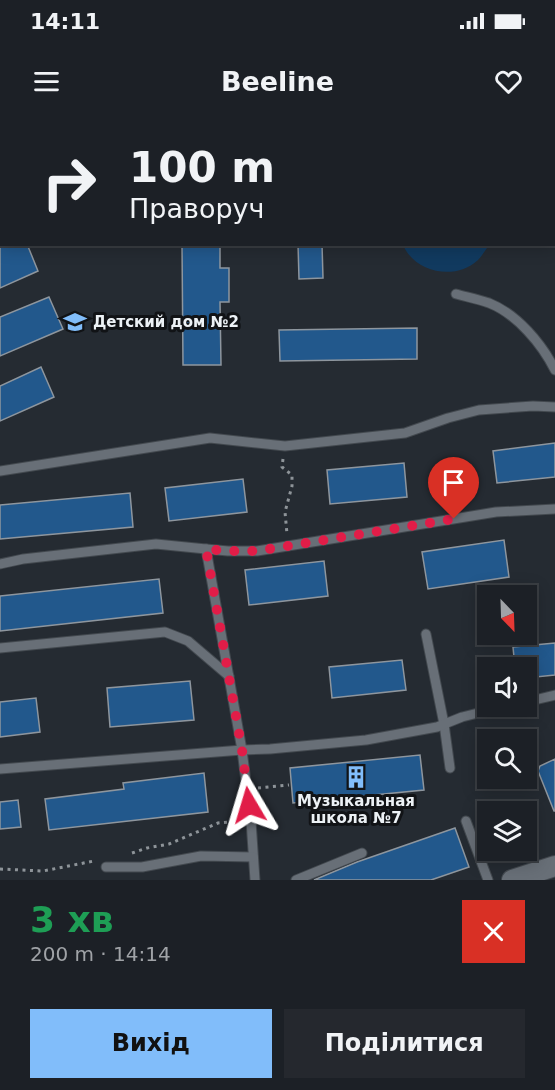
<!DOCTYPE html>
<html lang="uk">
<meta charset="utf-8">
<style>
body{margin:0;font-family:"DejaVu Sans",sans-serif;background:#25282e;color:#f1f3f6;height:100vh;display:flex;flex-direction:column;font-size:22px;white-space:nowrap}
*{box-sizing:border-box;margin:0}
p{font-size:20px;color:#a0a3a7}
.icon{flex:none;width:33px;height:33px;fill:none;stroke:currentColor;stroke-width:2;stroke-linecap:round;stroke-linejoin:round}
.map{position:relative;height:760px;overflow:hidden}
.side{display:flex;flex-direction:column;background:#1c2026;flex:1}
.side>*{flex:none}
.top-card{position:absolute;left:0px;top:0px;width:555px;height:126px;box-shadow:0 3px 15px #0003,0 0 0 2px #3a3e43;background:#1c2026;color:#f1f3f6;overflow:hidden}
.needle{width:39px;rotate:157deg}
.buttons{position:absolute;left:477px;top:465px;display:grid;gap:12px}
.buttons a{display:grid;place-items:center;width:60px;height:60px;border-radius:0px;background:#1c2026;box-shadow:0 3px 15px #0003,0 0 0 2px #3a3e43;font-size:30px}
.pin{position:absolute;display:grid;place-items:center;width:51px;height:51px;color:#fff;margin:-62px -26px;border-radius:50% 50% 50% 0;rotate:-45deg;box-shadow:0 0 6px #0007}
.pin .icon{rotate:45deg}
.me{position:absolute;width:66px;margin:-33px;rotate:353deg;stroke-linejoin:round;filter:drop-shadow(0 0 4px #0008)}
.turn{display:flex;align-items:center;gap:21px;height:126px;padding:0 30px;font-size:27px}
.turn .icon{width:78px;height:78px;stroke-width:2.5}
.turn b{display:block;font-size:42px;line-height:51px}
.round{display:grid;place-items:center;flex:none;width:63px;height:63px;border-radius:0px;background:#25282e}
.overview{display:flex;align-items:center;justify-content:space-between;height:102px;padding:0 30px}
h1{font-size:36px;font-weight:800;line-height:45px;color:#1e9e55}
.cta{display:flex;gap:12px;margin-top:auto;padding:12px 30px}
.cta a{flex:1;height:69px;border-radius:0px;background:#81bdfa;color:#111;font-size:24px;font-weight:800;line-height:69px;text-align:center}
.cta a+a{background:#25282e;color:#f1f3f6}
.status{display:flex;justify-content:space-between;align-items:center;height:42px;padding:0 30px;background:#1c2026;direction:ltr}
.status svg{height:16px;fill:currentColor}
header{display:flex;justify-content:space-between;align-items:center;height:78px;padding:0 30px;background:#1c2026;font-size:27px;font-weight:800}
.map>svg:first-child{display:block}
.green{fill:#113a5f}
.building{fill:#22588c;stroke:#8e969e;stroke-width:1.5}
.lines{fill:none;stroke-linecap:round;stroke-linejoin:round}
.service-casing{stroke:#43494f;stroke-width:11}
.minor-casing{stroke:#43494f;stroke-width:22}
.path{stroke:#8e9499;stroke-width:3;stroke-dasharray:3 4.5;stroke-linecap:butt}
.service{stroke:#686f77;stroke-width:9}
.minor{stroke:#686f77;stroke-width:20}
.route{stroke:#e11d48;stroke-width:10;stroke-dasharray:0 18}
.labels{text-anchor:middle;stroke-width:6;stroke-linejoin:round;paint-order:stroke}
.poi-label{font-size:15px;font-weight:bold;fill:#ecf1f5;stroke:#111316;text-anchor:start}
</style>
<div class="status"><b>14:11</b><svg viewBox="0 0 49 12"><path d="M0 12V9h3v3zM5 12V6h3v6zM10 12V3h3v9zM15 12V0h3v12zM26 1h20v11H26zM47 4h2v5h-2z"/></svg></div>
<header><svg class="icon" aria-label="menu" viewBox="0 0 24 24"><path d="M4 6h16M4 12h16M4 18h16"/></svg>Beeline<svg class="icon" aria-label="heart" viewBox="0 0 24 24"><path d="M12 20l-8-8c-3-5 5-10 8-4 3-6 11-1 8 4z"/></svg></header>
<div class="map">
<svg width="555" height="760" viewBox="0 0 555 760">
<rect width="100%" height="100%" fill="#252b32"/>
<!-- green -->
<path class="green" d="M 403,125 L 489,125 C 486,129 482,136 478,140 C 456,161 415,153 403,125 Z"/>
<!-- building -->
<g class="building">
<path d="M 7,124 L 27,124 L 38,151 L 0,168 L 0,127 Z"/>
<path d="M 182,124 L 220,124 L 220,148 L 229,148 L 229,182 L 220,182 L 221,245 L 183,245 Z"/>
<path d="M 298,124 L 322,124 L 323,158 L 299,159 Z"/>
<path d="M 49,177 L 63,209 L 0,236 L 0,197 Z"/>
<path d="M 417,208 L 417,239 L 280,241 L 279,210 Z"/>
<path d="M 41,247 L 54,277 L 0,301 L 0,266 Z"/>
<path d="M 555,323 L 555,357 L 497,363 L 493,331 Z"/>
<path d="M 404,343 L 407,377 L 330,384 L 327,350 Z"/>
<path d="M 243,359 L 247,392 L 169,401 L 165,368 Z"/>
<path d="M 130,373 L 133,407 L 0,419 L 0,385 Z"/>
<path d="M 504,420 L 509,457 L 428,469 L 422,432 Z"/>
<path d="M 324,441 L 328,476 L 249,485 L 245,450 Z"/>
<path d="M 159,459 L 163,493 L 0,511 L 0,476 Z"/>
<path d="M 555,523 L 555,555 L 526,558 L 526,548 L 515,548 L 513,527 Z"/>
<path d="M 402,540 L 406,570 L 332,578 L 329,547 Z"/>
<path d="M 190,561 L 194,600 L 110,607 L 107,568 Z"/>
<path d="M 36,578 L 40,612 L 0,617 L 0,582 Z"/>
<path d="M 420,635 L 424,670 L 293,683 L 290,648 Z"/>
<path d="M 555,639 L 555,691 L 554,691 L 538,651 L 540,646 Z"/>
<path d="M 204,653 L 208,692 L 49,710 L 45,679 L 124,669 L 123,663 Z"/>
<path d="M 18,680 L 21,707 L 0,709 L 0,682 Z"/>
<path d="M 455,708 L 469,747 L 431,760 L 314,760 L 357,742 Z"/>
</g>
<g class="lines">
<!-- service casing -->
<g class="service-casing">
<g id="service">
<path d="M 456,174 C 467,177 478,179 489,183 C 517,194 542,224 555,250"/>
<path d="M 0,351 L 210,318 L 285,326 L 405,313 L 448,298 L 479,290 L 533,286 L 555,287"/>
<path d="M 206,429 L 228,431 L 257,431 L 496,392 L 555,389"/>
<path d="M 0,444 L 23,439 L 156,424 L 206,429 L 242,630 L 251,701 L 255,760"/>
<path d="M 426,514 L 444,604 L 450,648"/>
<path d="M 0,528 L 165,512 L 188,521 L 229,556"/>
<path d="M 526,582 L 555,575"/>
<path d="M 0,649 L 242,630 L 270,629 L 366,620 L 437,607 L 462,597 L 506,586"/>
<path d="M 466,701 L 488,760"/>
<path d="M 106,747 L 142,747 L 201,736 L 253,737"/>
<path d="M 296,760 L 362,733"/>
</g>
</g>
<!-- minor casing -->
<g class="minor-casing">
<path id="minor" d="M 512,760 L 555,746"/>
</g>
<!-- path -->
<g class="path">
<path d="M 283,339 L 282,347 L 292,355 L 292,366 L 285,392 L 287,414"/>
<path d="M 258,668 L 289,665"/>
<path d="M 132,733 L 147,728 L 169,724 L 218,703 L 240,701"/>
<path d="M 0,749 L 43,751 L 94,741"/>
</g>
<!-- service -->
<use href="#service" class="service"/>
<!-- minor -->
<use href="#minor" class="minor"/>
</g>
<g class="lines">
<!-- route -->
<path class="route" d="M 249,685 L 242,630 L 206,429 L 228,431 L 257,431 L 454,399"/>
</g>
<!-- icons -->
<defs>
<g id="school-bare" transform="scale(1.8)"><path d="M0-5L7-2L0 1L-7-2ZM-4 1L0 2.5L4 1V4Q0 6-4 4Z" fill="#81bdfa" stroke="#111316" stroke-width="2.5" paint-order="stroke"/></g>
<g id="building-bare" transform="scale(1.8)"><path d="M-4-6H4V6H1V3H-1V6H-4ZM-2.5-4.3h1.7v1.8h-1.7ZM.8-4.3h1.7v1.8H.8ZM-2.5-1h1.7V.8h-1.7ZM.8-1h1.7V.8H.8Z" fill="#81bdfa" stroke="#111316" stroke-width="2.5" paint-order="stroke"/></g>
</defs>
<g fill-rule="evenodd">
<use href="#school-bare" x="75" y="202"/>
<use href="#building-bare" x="356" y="657"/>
</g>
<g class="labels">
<!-- poi labels -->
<g class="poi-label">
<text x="93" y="207">Детский дом №2</text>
<text x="356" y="686" text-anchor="middle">Музыкальная<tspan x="356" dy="17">школа №7</tspan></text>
</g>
</g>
</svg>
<div class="buttons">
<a><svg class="needle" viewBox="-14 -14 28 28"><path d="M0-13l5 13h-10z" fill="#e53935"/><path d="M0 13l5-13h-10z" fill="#a0a3a7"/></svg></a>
<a><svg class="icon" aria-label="sound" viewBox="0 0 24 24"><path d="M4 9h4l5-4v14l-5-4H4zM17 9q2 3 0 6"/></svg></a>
<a><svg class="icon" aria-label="search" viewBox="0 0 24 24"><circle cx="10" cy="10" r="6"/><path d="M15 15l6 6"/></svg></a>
<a><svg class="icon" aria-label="layers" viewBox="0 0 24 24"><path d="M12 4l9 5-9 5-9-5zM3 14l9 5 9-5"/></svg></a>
</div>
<div class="pin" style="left:454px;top:399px;background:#d93025"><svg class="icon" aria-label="arrive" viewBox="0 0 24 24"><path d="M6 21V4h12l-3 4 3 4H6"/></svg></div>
<svg class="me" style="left:249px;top:685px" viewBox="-20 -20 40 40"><path d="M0-17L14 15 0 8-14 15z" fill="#e11d48" stroke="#fff" stroke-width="4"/></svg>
<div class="top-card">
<div class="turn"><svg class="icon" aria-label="right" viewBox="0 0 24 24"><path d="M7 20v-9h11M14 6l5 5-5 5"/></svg><div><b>100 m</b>Праворуч</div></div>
</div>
</div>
<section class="side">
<div class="overview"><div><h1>3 хв</h1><p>200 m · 14:14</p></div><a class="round" style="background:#d93025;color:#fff"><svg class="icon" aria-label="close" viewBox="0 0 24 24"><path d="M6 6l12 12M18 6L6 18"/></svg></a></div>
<div class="cta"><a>Вихід</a><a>Поділитися</a></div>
</section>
